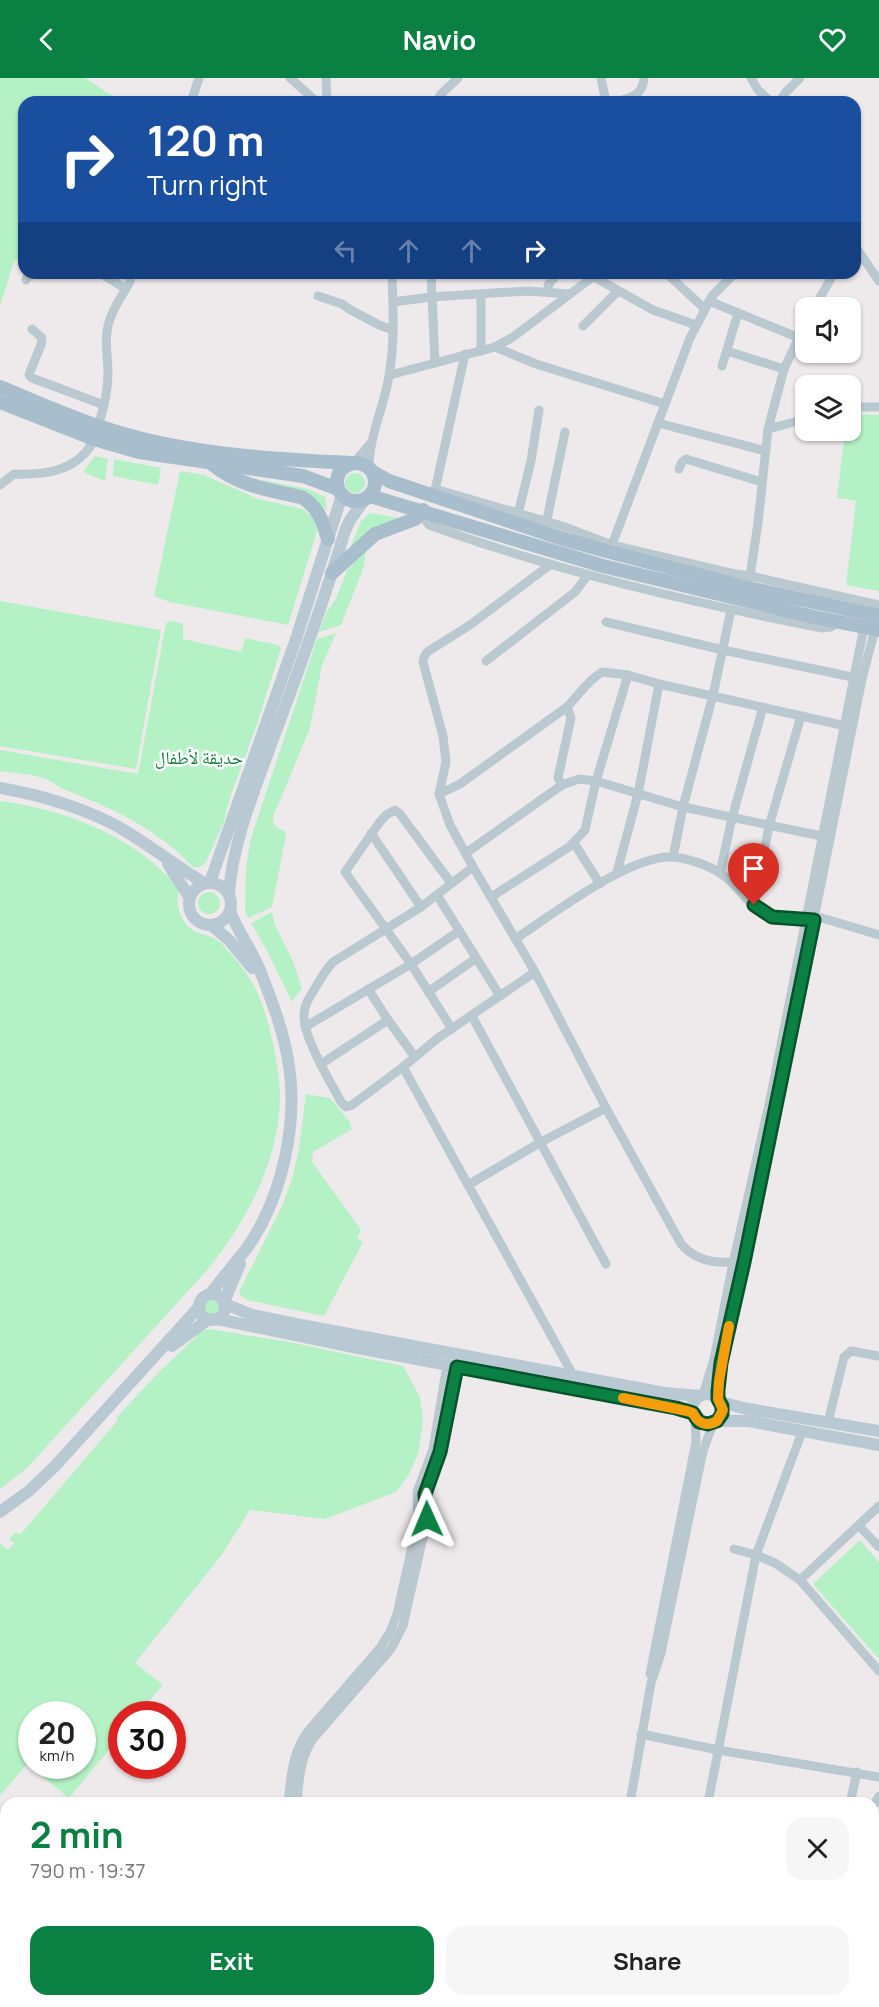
<!DOCTYPE html>
<meta charset="utf-8">
<style>
body{margin:0;font-family:Manrope,"Noto Naskh Arabic",sans-serif;background:#f6f6f6;color:#222;height:100vh;display:flex;flex-direction:column;font-size:22px;white-space:nowrap}
*{box-sizing:border-box;margin:0}
p{font-size:20px;color:#767676}
.icon{flex:none;width:33px;height:33px;fill:none;stroke:currentColor;stroke-width:2;stroke-linecap:round;stroke-linejoin:round}
.map{position:relative;flex:1;overflow:hidden}
.drawer{position:absolute;left:0px;top:1719px;width:879px;height:210px;display:flex;flex-direction:column;background:#fff;border-radius:18px 18px 0 0;box-shadow:0 2px 4px #0004}
.drawer>*{flex:none}
.guide{position:absolute;left:18px;top:18px;width:843px;height:183px;border-radius:18px;box-shadow:0 2px 4px #0004;background:#1a4fa0;color:#fff;overflow:hidden}
.buttons{position:absolute;left:795px;top:219px;display:grid;gap:12px}
.buttons a{display:grid;place-items:center;width:66px;height:66px;border-radius:12px;background:#fff;box-shadow:0 2px 4px #0004;font-size:30px}
.speed{position:absolute;left:18px;top:1623px;display:flex;gap:12px;font-size:30px;font-weight:700;text-align:center}
.speed>*{display:grid;place-content:center;width:78px;height:78px;border-radius:50%;background:#fff;box-shadow:0 2px 4px #0004;line-height:1}
.speed small{font-size:15px;font-weight:400}
.speed .limit{border:9px solid #d22;background:#fff;color:#111}
.pin{position:absolute;display:grid;place-items:center;width:51px;height:51px;color:#fff;margin:-62px -26px;border-radius:50% 50% 50% 0;rotate:-45deg;box-shadow:0 0 6px #0007}
.pin .icon{rotate:45deg}
.me{position:absolute;width:66px;margin:-33px;rotate:359deg;stroke-linejoin:round;filter:drop-shadow(0 0 4px #0008)}
.turn{display:flex;align-items:center;gap:21px;height:126px;padding:0 30px;font-size:27px}
.turn .icon{width:78px;height:78px;stroke-width:2.5}
.turn b{display:block;font-size:42px;line-height:51px}
.lanes{display:flex;align-items:center;height:57px;padding:0 30px;background:#0003;justify-content:center;gap:30px;direction:ltr}
.lanes .off{opacity:.35}
.round{display:grid;place-items:center;flex:none;width:63px;height:63px;border-radius:18px;background:#f6f6f6}
.overview{display:flex;align-items:center;justify-content:space-between;height:102px;padding:0 30px}
h1{font-size:36px;font-weight:700;line-height:45px;color:#0b8043}
.cta{display:flex;gap:12px;margin-top:auto;padding:12px 30px}
.cta a{flex:1;height:69px;border-radius:18px;background:#0b8043;color:#fff;font-size:24px;font-weight:700;line-height:69px;text-align:center}
.cta a+a{background:#f6f6f6;color:#222}
header{display:flex;justify-content:space-between;align-items:center;height:78px;padding:0 30px;background:#0b8043;color:#fff;font-size:27px;font-weight:700}
.map>svg:first-child{display:block}
.green{fill:#b4f1c5;fill-rule:evenodd}
.lines{fill:none;stroke-linecap:round;stroke-linejoin:round}
.highway-casing{stroke:#698faa;stroke-width:19}
.street{stroke:#bac8cf;stroke-width:9}
.secondary{stroke:#b9c9d4;stroke-width:12}
.primary{stroke:#a8becd;stroke-width:14}
.highway{stroke:#7ea4bf;stroke-width:16}
.route-casing{stroke:#07532c;stroke-width:15}
.route{stroke:#0b8043;stroke-width:10}
.slow{stroke:#f59e0b;stroke-width:10}
.labels{text-anchor:middle;stroke-width:5;stroke-linejoin:round;paint-order:stroke}
.park-label{font-size:18px;fill:#107e3b;stroke:#fff}
</style>
<header><svg class="icon" aria-label="back" viewBox="0 0 24 24"><path d="M15 5l-7 7 7 7"/></svg>Navio<svg class="icon" aria-label="heart" viewBox="0 0 24 24"><path d="M12 20l-8-8c-3-5 5-10 8-4 3-6 11-1 8 4z"/></svg></header>
<div class="map">
<svg width="879" height="1929" viewBox="0 0 879 1929">
<rect width="100%" height="100%" fill="#eeeaeb"/>
<!-- green -->
<g class="green">
<path d="M 0,0 L 85,0 L 122,24 L 24,24 L 24,180 L 14,183 L 0,228 Z"/>
<path d="M 855,336 L 879,337 L 879,513 L 846,507 L 856,423 L 837,420 L 844,361 L 848,353 L 850,352 L 851,346 Z"/>
<path d="M 95,378 L 108,381 L 105,403 L 83,394 Z"/>
<path d="M 114,381 L 161,390 L 158,407 L 113,398 Z"/>
<path d="M 180,393 L 204,397 L 258,421 L 303,431 L 313,440 L 317,453 L 288,547 L 170,524 L 154,518 Z"/>
<circle cx="355" cy="405" r="10"/>
<path d="M 246,399 L 308,411 L 325,419 L 327,431 L 323,432 Z"/>
<path d="M 370,435 L 405,441 L 350,470 L 361,443 Z"/>
<path d="M 366,471 L 364,488 L 341,547 L 319,554 L 326,535 L 336,521 L 347,493 Z"/>
<path d="M 0,523 L 161,552 L 136,691 L 0,668 Z"/>
<path d="M 171,543 L 183,546 L 183,561 L 241,574 L 245,560 L 278,567 L 281,570 L 257,646 L 230,720 L 223,746 L 206,784 C 203,788 199,790 193,789 C 156,750 115,732 66,712 C 59,710 53,704 46,701 C 32,696 15,695 0,693 L 0,672 L 138,696 L 166,545 Z"/>
<path d="M 336,555 L 322,587 L 310,650 L 273,739 C 273,749 277,750 285,753 L 286,757 L 272,829 L 248,840 L 245,832 L 246,788 L 251,760 L 317,561 Z"/>
<path d="M 0,723 C 56,730 115,751 158,789 C 166,797 174,803 179,813 C 174,829 183,849 198,855 C 207,858 213,858 221,865 C 231,876 242,888 250,901 C 262,921 269,946 274,970 C 277,986 280,1003 280,1020 C 279,1083 247,1142 209,1190 L 27,1390 L 0,1411 Z"/>
<circle cx="209" cy="825" r="11"/>
<path d="M 272,834 L 275,847 L 292,881 L 302,910 L 292,924 L 267,873 L 251,845 Z"/>
<path d="M 306,1016 L 330,1020 L 349,1043 L 352,1051 L 313,1074 L 312,1084 L 361,1152 L 357,1160 L 363,1164 L 324,1238 L 247,1222 L 240,1217 L 239,1214 L 283,1126 L 293,1097 L 299,1070 Z"/>
<circle cx="212" cy="1229" r="9"/>
<path d="M 209,1251 L 289,1264 L 403,1288 L 420,1319 L 423,1344 L 418,1376 L 409,1396 L 396,1414 L 325,1441 L 250,1432 L 221,1478 L 135,1585 L 163,1607 L 138,1636 L 122,1636 L 121,1657 L 69,1720 L 27,1686 L 0,1718 L 0,1465 L 8,1472 L 14,1465 L 9,1461 L 16,1454 L 20,1457 L 118,1342 L 116,1340 L 157,1296 L 202,1253 ZM 32,1636 L 82,1636 L 82,1688 L 32,1688 Z"/>
<path d="M 860,1462 L 879,1484 L 879,1581 L 813,1506 Z"/>
<path d="M 280,1923 L 435,1923 L 434,1929 L 279,1929 Z"/>
</g>
<g class="lines">
<!-- highway casing -->
<g class="highway-casing">
<g id="highway">
<path d="M 0,1852 L 6,1857"/>
<path d="M 0,1866 L 6,1871"/>
<path d="M 67,1923 L 74,1929"/>
<path d="M 85,1923 L 92,1929"/>
</g>
</g>
<!-- street -->
<g class="street">
<path d="M 290,0 L 317,24"/>
<path d="M 326,0 L 327,24"/>
<path d="M 601,0 L 606,24"/>
<path d="M 751,0 L 758,12 L 771,24"/>
<path d="M 191,24 L 199,0"/>
<path d="M 436,24 L 441,16 L 458,0"/>
<path d="M 616,24 C 631,20 643,17 644,0"/>
<path d="M 779,24 L 786,14 L 800,0"/>
<path d="M 855,168 L 879,203"/>
<path d="M 100,195 L 126,211"/>
<path d="M 431,195 L 435,285"/>
<path d="M 666,195 L 704,230"/>
<path d="M 594,199 L 653,232 L 696,247"/>
<path d="M 26,202 L 29,195"/>
<path d="M 549,213 L 548,207 L 558,195"/>
<path d="M 481,217 L 481,273"/>
<path d="M 318,218 L 342,226 L 349,231 L 379,247 L 393,252"/>
<path d="M 709,223 L 797,259"/>
<path d="M 393,224 L 431,219 L 528,213 L 569,216"/>
<path d="M 814,230 L 834,195"/>
<path d="M 583,248 L 618,213"/>
<path d="M 32,251 L 42,260 L 41,267 L 30,294 L 29,297 L 32,300 L 104,327"/>
<path d="M 495,269 L 536,286 L 665,326"/>
<path d="M 727,273 L 784,291"/>
<path d="M 722,288 L 738,235"/>
<path d="M 390,297 L 495,269 L 513,259 L 598,195"/>
<path d="M 850,329 L 879,329"/>
<path d="M 658,345 L 766,373"/>
<path d="M 768,351 L 806,341"/>
<path d="M 354,385 L 370,366"/>
<path d="M 369,390 C 369,358 384,329 389,298 C 395,265 393,229 392,195"/>
<path d="M 679,391 L 682,384 L 686,381 L 762,404"/>
<path d="M 0,407 L 14,396 C 43,397 74,394 91,367 C 95,360 96,352 99,345 C 104,329 108,312 108,295 C 108,282 105,267 107,254 C 109,236 121,219 130,204 L 130,201 L 127,195"/>
<path d="M 435,411 L 562,448 L 612,467 L 730,495 L 750,498 L 879,527"/>
<path d="M 434,417 L 465,276"/>
<path d="M 425,433 L 424,440 L 429,447 C 556,493 689,524 822,550 L 831,549 L 838,544"/>
<path d="M 517,440 L 531,383 L 539,332"/>
<path d="M 545,451 L 565,354"/>
<path d="M 610,472 L 690,260 L 712,218 L 735,195"/>
<path d="M 551,486 L 470,547 L 427,574 L 424,579 L 423,584 L 443,658 L 446,684 L 439,716 L 450,747 L 473,789 L 535,894 L 606,1030 L 681,1166 C 699,1186 719,1185 744,1184"/>
<path d="M 749,504 L 758,445 L 768,351 L 784,291 L 806,244"/>
<path d="M 606,544 L 723,572 L 857,600"/>
<path d="M 486,583 L 575,514 L 587,498"/>
<path d="M 562,707 L 558,700 L 559,695 L 571,640 L 567,629"/>
<path d="M 439,716 L 460,706 L 567,629 C 579,617 587,603 602,594 L 628,597 L 659,606 L 850,649"/>
<path d="M 371,755 L 421,829"/>
<path d="M 574,765 L 600,806"/>
<path d="M 466,775 L 562,707 L 579,701 L 596,703 L 683,729 L 826,759"/>
<path d="M 673,779 L 683,729 L 713,617 L 731,532"/>
<path d="M 473,789 L 421,829 L 333,884 C 326,891 322,899 317,907 C 311,917 304,926 304,937 C 303,959 330,1003 341,1024 L 346,1029 L 352,1027 L 403,989 L 438,960 L 535,894"/>
<path d="M 617,794 L 638,716 L 659,606"/>
<path d="M 720,795 L 732,740 L 763,629"/>
<path d="M 451,805 L 400,736 L 395,732 L 386,737 L 379,745 L 345,794 L 411,886 L 452,951"/>
<path d="M 437,817 L 500,918"/>
<path d="M 491,819 L 569,769 L 585,752 L 596,703 L 628,597"/>
<path d="M 754,827 L 769,748 L 801,638"/>
<path d="M 815,838 L 879,857"/>
<path d="M 515,861 C 552,837 629,777 672,779 C 687,780 708,787 720,795 C 739,806 750,833 772,839 C 784,842 797,840 809,842"/>
<path d="M 368,911 L 388,942 L 415,979"/>
<path d="M 428,914 L 475,881"/>
<path d="M 472,938 L 606,1186"/>
<path d="M 305,949 L 411,886 L 459,853"/>
<path d="M 321,986 L 388,942"/>
<path d="M 403,989 L 573,1297"/>
<path d="M 468,1107 L 541,1064 L 606,1030"/>
<path d="M 703,1317 L 714,1281 L 733,1185 L 770,1022 L 864,549"/>
<path d="M 718,1321 L 721,1285 L 780,1011 L 862,601 L 875,551"/>
<path d="M 828,1344 L 844,1279 L 851,1273 L 879,1278"/>
<path d="M 859,1448 L 879,1469"/>
<path d="M 734,1471 L 756,1477 L 775,1485 L 800,1502 L 879,1593"/>
<path d="M 800,1502 L 879,1428"/>
<path d="M 650,1596 L 696,1364 L 695,1341"/>
<path d="M 641,1656 L 718,1672 L 879,1699"/>
<path d="M 288,1725 C 291,1699 292,1673 309,1652 L 380,1570 L 390,1554 L 397,1536 L 418,1442 L 417,1414 L 433,1371 L 447,1287"/>
<path d="M 297,1725 C 299,1702 300,1682 312,1662 L 391,1571 L 403,1548 L 426,1446 L 425,1416 L 440,1374 L 457,1289"/>
<path d="M 630,1725 L 651,1605 L 661,1575 L 703,1373 L 713,1346"/>
<path d="M 708,1725 L 756,1477 L 802,1354"/>
<path d="M 850,1725 L 857,1694"/>
<path d="M 873,1728 L 879,1718"/>
<path d="M 873,1886 L 879,1876"/>
<path d="M 635,1923 L 640,1929"/>
<path d="M 262,1929 L 263,1923"/>
<path d="M 270,1929 L 271,1923"/>
<path d="M 853,1929 L 855,1923"/>
</g>
<!-- secondary -->
<g class="secondary">
<path d="M 0,710 C 40,717 78,728 115,747 C 146,764 174,787 204,805"/>
<path d="M 168,786 L 190,820"/>
<path d="M 210,804 L 296,561 L 342,417"/>
<circle cx="210" cy="826" r="21"/>
<path d="M 229,815 C 233,762 255,711 273,661 C 299,592 324,523 345,453 L 350,442 L 365,421"/>
<path d="M 211,847 L 229,862 L 252,890"/>
<path d="M 210,1216 C 222,1201 235,1185 247,1170 C 283,1118 299,1043 288,982 C 283,952 272,923 261,895 C 253,873 238,855 230,833"/>
<circle cx="212" cy="1229" r="13"/>
<path d="M 224,1224 L 240,1186"/>
<path d="M 225,1226 L 252,1237 L 306,1248 L 665,1315 L 700,1318"/>
<path d="M 217,1241 L 358,1270 L 676,1330 L 693,1335"/>
<path d="M 172,1268 L 209,1241"/>
<circle cx="707" cy="1331" r="15"/>
<path d="M 721,1324 L 743,1330 L 879,1353"/>
<path d="M 717,1343 L 748,1343 L 879,1367"/>
<path d="M 0,1434 L 29,1413 L 56,1387 L 199,1229"/>
</g>
<!-- primary -->
<g class="primary">
<path d="M 0,309 C 32,322 65,337 98,348 C 178,376 267,381 352,385"/>
<path d="M 0,324 L 94,361 L 139,374 L 303,398 L 338,411"/>
<circle cx="356" cy="404" r="19"/>
<path d="M 212,386 C 239,408 269,412 301,419 C 318,428 323,444 328,461"/>
<path d="M 373,394 L 389,403 L 563,461 L 610,474 L 748,510 L 879,538"/>
<path d="M 370,418 L 603,488 L 814,539 L 879,552"/>
<path d="M 332,495 L 375,456 L 415,441 L 423,432"/>
</g>
<!-- highway -->
<use href="#highway" class="highway"/>
</g>
<g class="lines">
<!-- route casing -->
<g class="route-casing">
<path id="route" d="M 427,1441 L 425,1416 L 440,1374 L 457,1289 L 676,1330 L 693,1335 L 699,1344 L 708,1346 L 717,1343 L 722,1336 L 722,1328 L 718,1321 L 718,1312 L 721,1285 L 744,1184 L 814,842 L 772,839 L 754,827"/>
</g>
<!-- route -->
<use href="#route" class="route"/>
<!-- slow -->
<path class="slow" d="M 623,1320 L 687,1333 L 693,1335 C 698,1346 707,1349 717,1343 L 723,1332 L 718,1321 L 719,1303 L 729,1248"/>
</g>
<g class="labels">
<!-- park labels -->
<g class="park-label">
<text x="199" y="686">حديقة لأطفال</text>
</g>
</g>
</svg>
<div class="buttons">
<a><svg class="icon" aria-label="sound" viewBox="0 0 24 24"><path d="M4 9h4l5-4v14l-5-4H4zM17 9q2 3 0 6"/></svg></a>
<a><svg class="icon" aria-label="layers" viewBox="0 0 24 24"><path d="M12 4l9 5-9 5-9-5zM3 14l9 5 9-5"/></svg></a>
</div>
<div class="speed"><div>20<small>km/h</small></div><div class="limit">30</div></div>
<div class="pin" style="left:754px;top:827px;background:#d93025"><svg class="icon" aria-label="arrive" viewBox="0 0 24 24"><path d="M6 21V4h12l-3 4 3 4H6"/></svg></div>
<svg class="me" style="left:427px;top:1441px" viewBox="-20 -20 40 40"><path d="M0-17L14 15 0 8-14 15z" fill="#0b8043" stroke="#fff" stroke-width="4"/></svg>
<div class="guide">
<div class="turn"><svg class="icon" aria-label="right" viewBox="0 0 24 24"><path d="M7 20v-9h11M14 6l5 5-5 5"/></svg><div><b>120 m</b>Turn right</div></div>
<div class="lanes"><svg class="icon off" aria-label="left" viewBox="0 0 24 24"><path d="M17 20v-9H6M10 6l-5 5 5 5"/></svg><svg class="icon off" aria-label="ahead" viewBox="0 0 24 24"><path d="M12 20V5M6 11l6-6 6 6"/></svg><svg class="icon off" aria-label="ahead" viewBox="0 0 24 24"><path d="M12 20V5M6 11l6-6 6 6"/></svg><svg class="icon" aria-label="right" viewBox="0 0 24 24"><path d="M7 20v-9h11M14 6l5 5-5 5"/></svg></div>
</div>
<section class="drawer">
<div class="overview"><div><h1>2 min</h1><p>790 m · 19:37</p></div><a class="round"><svg class="icon" aria-label="close" viewBox="0 0 24 24"><path d="M6 6l12 12M18 6L6 18"/></svg></a></div>
<div class="cta"><a>Exit</a><a>Share</a></div>
</section>
</div>
